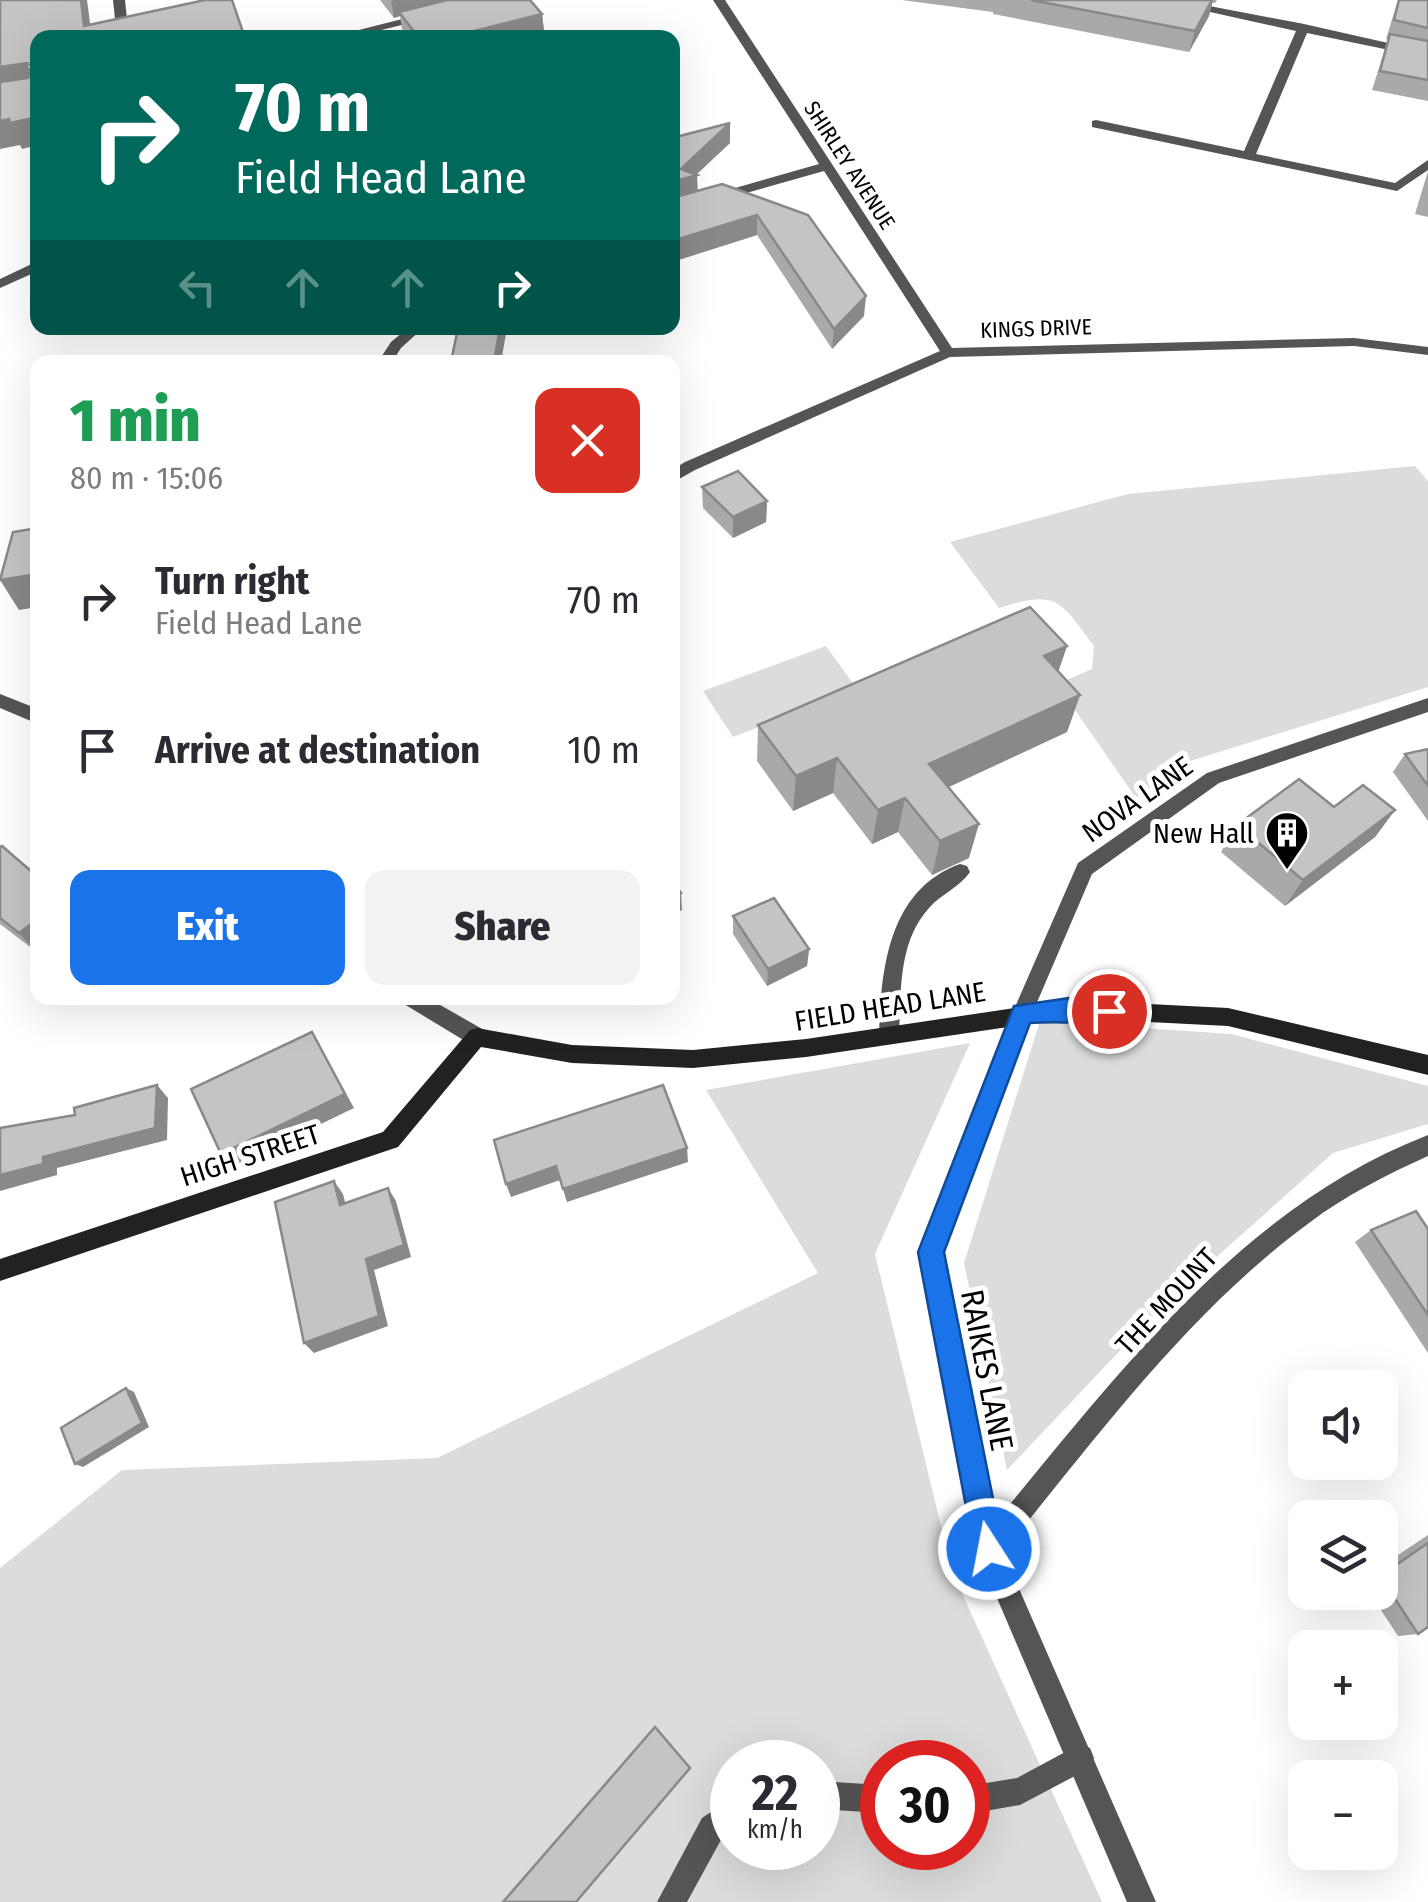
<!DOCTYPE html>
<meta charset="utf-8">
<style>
body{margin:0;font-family:"Fira Sans Condensed",sans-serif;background:#f2f2f3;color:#2b2b33;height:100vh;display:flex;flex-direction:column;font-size:38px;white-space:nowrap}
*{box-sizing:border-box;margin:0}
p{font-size:32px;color:#7c7c81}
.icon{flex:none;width:55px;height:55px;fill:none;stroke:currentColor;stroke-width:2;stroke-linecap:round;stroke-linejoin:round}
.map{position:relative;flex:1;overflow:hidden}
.side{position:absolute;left:30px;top:355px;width:650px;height:650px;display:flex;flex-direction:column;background:#fff;border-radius:20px;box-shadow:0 10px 40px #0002}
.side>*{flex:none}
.banner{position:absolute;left:30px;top:30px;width:650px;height:305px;border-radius:20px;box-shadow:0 10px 40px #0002;background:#00695c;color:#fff;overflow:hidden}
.tools{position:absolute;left:1288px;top:1370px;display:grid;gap:20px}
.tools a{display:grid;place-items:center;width:110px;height:110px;border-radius:20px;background:#fff;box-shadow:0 10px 40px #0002;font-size:50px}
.speed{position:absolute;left:710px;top:1740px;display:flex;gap:20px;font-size:50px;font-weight:700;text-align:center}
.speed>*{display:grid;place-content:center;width:130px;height:130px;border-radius:50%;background:#fff;box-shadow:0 10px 40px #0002;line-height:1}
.speed small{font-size:25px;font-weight:400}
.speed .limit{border:15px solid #d22;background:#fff;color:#111}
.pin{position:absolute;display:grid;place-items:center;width:85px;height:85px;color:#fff;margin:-42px;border:5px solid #fff;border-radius:50%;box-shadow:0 2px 10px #0007}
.me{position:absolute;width:110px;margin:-55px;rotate:349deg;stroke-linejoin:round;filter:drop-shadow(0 0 8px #0008)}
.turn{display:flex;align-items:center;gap:35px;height:210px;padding:0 40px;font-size:45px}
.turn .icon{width:130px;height:130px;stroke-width:2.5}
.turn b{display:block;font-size:70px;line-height:85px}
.lanes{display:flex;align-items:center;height:95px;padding:0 40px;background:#0003;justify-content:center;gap:50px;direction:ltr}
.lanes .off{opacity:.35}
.round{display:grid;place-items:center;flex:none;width:105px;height:105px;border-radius:20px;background:#f2f2f3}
.head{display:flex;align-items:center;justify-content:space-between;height:170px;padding:0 40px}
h1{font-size:60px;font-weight:800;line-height:75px;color:#1e9e55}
.button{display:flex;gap:20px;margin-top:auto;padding:20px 40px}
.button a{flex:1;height:115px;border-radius:20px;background:#1a73e8;color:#fff;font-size:40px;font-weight:800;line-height:115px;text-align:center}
.button a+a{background:#f2f2f3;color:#2b2b33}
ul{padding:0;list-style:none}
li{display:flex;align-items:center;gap:30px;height:150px;padding:0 40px}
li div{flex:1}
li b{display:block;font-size:38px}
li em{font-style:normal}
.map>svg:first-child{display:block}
.green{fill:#dcdcdc;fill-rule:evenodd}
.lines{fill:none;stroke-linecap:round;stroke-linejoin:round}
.service{fill:#555;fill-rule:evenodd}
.minor{fill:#555;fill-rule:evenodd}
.tertiary{fill:#555;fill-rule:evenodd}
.secondary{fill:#222;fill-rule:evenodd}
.wall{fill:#a9a9a9}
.shaded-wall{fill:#898989}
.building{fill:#c4c4c4;stroke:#898989;stroke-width:2.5}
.route{fill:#1a73e8;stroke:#114b97;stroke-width:2.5}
.labels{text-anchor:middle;stroke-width:10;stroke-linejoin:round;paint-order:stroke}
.far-street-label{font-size:22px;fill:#000;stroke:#fff}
.street-label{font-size:28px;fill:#000;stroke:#fff}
.poi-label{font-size:28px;fill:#000;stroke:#fff;text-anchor:end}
.near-street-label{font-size:32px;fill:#000;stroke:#fff}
</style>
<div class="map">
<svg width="1428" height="1902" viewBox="0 0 1428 1902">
<rect width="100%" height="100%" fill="#fff"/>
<!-- green -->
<g class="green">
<path d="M 1415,466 L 1428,481 L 1428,687 L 1187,762 L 1136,798 L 1057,684 L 1092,669 L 1094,646 C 1060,600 1057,589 999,608 L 950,542 L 1128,494 Z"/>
<path d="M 826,646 L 857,689 L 733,737 L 703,691 Z"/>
<path d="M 1040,1021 L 1231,1034 L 1428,1086 L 1428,1124 L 1333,1153 L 1166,1302 L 1007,1470 L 964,1263 Z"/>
<path d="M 970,1043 L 875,1254 L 952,1571 L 1102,1902 L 0,1902 L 0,1568 L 122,1470 L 437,1458 L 818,1273 L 706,1090 ZM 732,1762 L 818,1762 L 818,1848 L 732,1848 ZM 882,1762 L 968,1762 L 968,1848 L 882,1848 Z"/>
</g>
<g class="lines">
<!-- service -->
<g class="service">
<path d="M 960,864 L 967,866 L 970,872 C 960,887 941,894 929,908 C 898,942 901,992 899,1035 L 896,1042 L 889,1044 L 882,1042 L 879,1035 C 881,970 888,890 960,864 Z"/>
<path d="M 1080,1744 L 1090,1748 L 1094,1758 L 1090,1768 L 1020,1805 L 968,1814 L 968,1786 L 1017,1778 Z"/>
<path d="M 818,1781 L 882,1785 L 882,1813 L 818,1809 Z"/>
<path d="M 732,1798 L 732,1829 L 722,1838 L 687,1902 L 657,1902 L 702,1818 Z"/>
</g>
<!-- minor -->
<g class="minor">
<path d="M 113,0 L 125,0 L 129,38 L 117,38 Z"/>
<path d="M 713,0 L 725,0 L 952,348 L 1354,338 L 1428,347 L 1428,355 L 1354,346 L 950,357 L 695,470 L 672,483 L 672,470 L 685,462 L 940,351 L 824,171 L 672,214 L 672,206 L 819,164 Z"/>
<path d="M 1156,0 L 1178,0 L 1304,24 L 1428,52 L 1428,58 L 1307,33 L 1256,154 L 1395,183 L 1428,160 L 1428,170 L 1397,191 L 1092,127 L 1092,121 L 1096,120 L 1244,151 L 1296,31 Z"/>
<path d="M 426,13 L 430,14 L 430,18 L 349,38 L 327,38 Z"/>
<path d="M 38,261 L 38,271 L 0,288 L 0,279 Z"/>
<path d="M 408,328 L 423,328 L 401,348 L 392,362 L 378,362 L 391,342 Z"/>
<path d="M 1428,698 L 1428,712 L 1219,783 L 1092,874 L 1032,1014 L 942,1252 L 996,1521 C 1120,1372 1242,1207 1428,1135 L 1428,1156 C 1386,1175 1346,1195 1309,1223 C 1188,1312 1097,1437 1003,1552 L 1156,1902 L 1127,1902 L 976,1549 L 920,1252 L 1012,1014 L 1078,863 L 1207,773 Z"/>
</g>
<!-- tertiary -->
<g class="tertiary">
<path d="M 0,694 L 38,709 L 38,724 L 0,708 Z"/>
<path d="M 401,998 L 428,998 L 484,1030 L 487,1037 L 484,1044 L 477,1046 L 470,1044 L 404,1004 Z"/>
</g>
<!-- secondary -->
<path class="secondary" d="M 1069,1000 L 1228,1008 L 1428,1055 L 1428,1075 L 1228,1026 L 1069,1018 L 806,1057 L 693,1068 L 572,1063 L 481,1047 L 398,1147 L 0,1281 L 0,1259 L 383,1132 L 470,1030 L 477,1028 L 572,1045 L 693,1050 L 806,1039 Z"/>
</g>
<!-- wall -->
<g class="wall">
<path d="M 380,0 L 530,0 L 542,14 L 544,31 L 519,38 L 409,38 L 402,29 L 400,16 L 394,18 Z"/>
<path d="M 902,0 L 1217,0 L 1215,3 L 1212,3 L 1209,16 L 1189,52 L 993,14 L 993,12 Z"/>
<path d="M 1398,0 L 1428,0 L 1428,101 L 1372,90 L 1388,39 L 1386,39 Z"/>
<path d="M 730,123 L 730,143 L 696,174 L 697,191 L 808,215 L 864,316 L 832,349 L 757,235 L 672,262 L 672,138 Z"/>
<path d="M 1428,171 L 1428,217 L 1415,214 Z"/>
<path d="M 702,487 L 767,501 L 766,522 L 733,538 L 703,508 Z"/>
<path d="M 1067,646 L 1058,672 L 1080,695 L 1067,732 L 948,787 L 969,858 L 932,875 L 898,832 L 872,844 L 833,793 L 793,811 L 757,761 L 758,725 Z"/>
<path d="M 1428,749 L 1428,821 L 1393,772 L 1405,754 Z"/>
<path d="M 1334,807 L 1395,810 L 1375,837 L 1285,906 L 1221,852 L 1237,825 Z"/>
<path d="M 0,847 L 34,950 L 0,924 Z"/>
<path d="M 733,916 L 809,949 L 807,966 L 767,986 L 733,934 Z"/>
<path d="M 1428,1229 L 1428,1353 L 1355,1242 L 1371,1230 Z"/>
<path d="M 1428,1535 L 1428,1627 L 1418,1634 L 1398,1636 L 1369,1592 L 1380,1592 L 1380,1567 Z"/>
</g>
<!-- shaded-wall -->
<g class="shaded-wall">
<path d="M 81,0 L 87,0 L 92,38 L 84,26 Z"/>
<path d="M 394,0 L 466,0 L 399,12 L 400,16 L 394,18 L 391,1 Z"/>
<path d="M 1212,0 L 1213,0 L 1209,16 L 1189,52 L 1195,31 Z"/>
<path d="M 542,14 L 544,31 L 519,38 L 446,38 Z"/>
<path d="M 27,63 L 37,88 L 0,95 L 0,67 Z"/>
<path d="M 38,117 L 38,145 L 22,149 L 20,145 L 0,149 L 0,121 Z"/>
<path d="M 730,123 L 730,143 L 696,175 L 697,175 L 698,195 L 672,202 L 672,182 L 681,169 Z"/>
<path d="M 757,215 L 757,235 L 672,262 L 672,241 Z"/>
<path d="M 866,296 L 864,316 L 832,349 L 834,329 Z"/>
<path d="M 500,328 L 507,328 L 501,362 L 494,362 Z"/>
<path d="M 767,501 L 766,522 L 733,538 L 733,517 Z"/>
<path d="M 38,574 L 38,607 L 19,610 L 0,580 Z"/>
<path d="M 1067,646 L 1054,684 L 1044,656 Z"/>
<path d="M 1080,695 L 1067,732 L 921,800 L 929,764 Z"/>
<path d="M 837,758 L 833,793 L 793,811 L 796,776 Z"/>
<path d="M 905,798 L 898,832 L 872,844 L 878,810 Z"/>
<path d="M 1395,810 L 1375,837 L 1285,906 L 1303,880 Z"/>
<path d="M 979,824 L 969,858 L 932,875 L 940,841 Z"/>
<path d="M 681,893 L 682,910 L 672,915 L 672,897 Z"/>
<path d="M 38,919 L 38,948 L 34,950 L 19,933 Z"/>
<path d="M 809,949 L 807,966 L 767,986 L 768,969 Z"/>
<path d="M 162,998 L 176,998 L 167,1004 Z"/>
<path d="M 321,1048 L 354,1108 L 232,1167 L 221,1154 Z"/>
<path d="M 157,1085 L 168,1098 L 167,1140 L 57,1168 L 57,1175 L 0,1191 L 0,1175 L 43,1157 Z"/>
<path d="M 687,1148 L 688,1162 L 567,1202 L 563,1189 Z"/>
<path d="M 556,1166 L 560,1180 L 511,1197 L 506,1184 Z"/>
<path d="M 334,1181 L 343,1194 L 349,1218 L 340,1205 Z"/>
<path d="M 388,1188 L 396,1201 L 411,1257 L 374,1270 L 388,1326 L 314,1353 L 304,1343 Z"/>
<path d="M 126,1388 L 134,1392 L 149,1427 L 83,1467 L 75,1464 Z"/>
<path d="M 655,1727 L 656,1727 L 690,1767 L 690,1768 Z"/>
</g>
<!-- building -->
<g class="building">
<path d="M 0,0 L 81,0 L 84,26 L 205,0 L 232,0 L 245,38 L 38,38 L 38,117 L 10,123 L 9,119 L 0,121 L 0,82 L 28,78 L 31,66 L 27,63 L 0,67 Z"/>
<path d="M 447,0 L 530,0 L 542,14 L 446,38 L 419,38 L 399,12 Z"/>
<path d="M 1031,0 L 1212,0 L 1195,31 Z"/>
<path d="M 1399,0 L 1428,0 L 1428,28 L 1394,20 Z"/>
<path d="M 1390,34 L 1428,41 L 1428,80 L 1380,71 Z"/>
<path d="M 730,123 L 681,169 L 697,175 L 672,182 L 672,138 Z"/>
<path d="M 722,184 L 808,215 L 866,296 L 834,329 L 757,215 L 672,241 L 672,198 Z"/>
<path d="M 458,328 L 500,328 L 494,362 L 451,362 Z"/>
<path d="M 738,471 L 767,501 L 733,517 L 702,487 Z"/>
<path d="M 38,528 L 38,574 L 0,580 L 13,532 Z"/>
<path d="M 1030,607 L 1067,646 L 1044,656 L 1080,695 L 929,764 L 979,824 L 940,841 L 905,798 L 878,810 L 837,758 L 796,776 L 758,725 Z"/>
<path d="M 1428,749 L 1428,786 L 1405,754 Z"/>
<path d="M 1299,779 L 1334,807 L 1363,785 L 1395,810 L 1303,880 L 1237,825 Z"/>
<path d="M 2,846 L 38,877 L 38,919 L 19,933 L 0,918 L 0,847 Z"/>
<path d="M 672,881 L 681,893 L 672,897 Z"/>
<path d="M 774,898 L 809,949 L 768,969 L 733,916 Z"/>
<path d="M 312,1032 L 345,1094 L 221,1154 L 191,1089 Z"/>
<path d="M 157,1085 L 155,1128 L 43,1157 L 43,1164 L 0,1175 L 0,1128 L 75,1115 L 74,1108 Z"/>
<path d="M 663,1085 L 687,1148 L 563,1189 L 556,1166 L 506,1184 L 494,1140 Z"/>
<path d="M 334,1181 L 340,1205 L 388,1188 L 404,1245 L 366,1259 L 379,1316 L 304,1343 L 275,1202 Z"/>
<path d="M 1416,1211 L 1428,1229 L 1428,1315 L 1371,1230 Z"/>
<path d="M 126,1388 L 142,1423 L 75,1464 L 61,1428 Z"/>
<path d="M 1428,1543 L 1428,1627 L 1418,1634 L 1380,1576 Z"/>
<path d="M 655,1727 L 690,1768 L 576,1902 L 503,1902 Z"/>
</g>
<!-- route -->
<path class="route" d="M 1069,998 L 1117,1004 L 1120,1011 L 1117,1018 C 1099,1025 1053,1021 1030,1023 L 944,1252 L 1003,1549 L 999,1560 L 989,1564 L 978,1560 L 974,1549 L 918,1252 L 1014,1006 Z"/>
<!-- icons -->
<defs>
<g id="building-pin" transform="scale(2.25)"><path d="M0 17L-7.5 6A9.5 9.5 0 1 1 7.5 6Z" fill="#000" stroke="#fff"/><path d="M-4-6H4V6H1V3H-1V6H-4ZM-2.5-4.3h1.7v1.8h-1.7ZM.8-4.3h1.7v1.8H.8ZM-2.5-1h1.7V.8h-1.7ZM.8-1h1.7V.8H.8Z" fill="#fff"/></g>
</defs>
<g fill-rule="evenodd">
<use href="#building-pin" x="1287" y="833"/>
</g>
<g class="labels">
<!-- far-street labels -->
<g class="far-street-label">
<text transform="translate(850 165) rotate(57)" y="8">SHIRLEY AVENUE</text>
<text transform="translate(1036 328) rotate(-2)" y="8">KINGS DRIVE</text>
</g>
<!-- street labels -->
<g class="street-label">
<text transform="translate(1137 799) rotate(-35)" y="10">NOVA LANE</text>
<text transform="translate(890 1006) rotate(-9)" y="10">FIELD HEAD LANE</text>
<text transform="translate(250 1155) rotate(-18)" y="10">HIGH STREET</text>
<text transform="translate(1166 1301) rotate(-47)" y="10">THE MOUNT</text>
</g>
<!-- poi labels -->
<g class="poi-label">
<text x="1254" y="843">New Hall</text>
</g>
<!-- near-street labels -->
<g class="near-street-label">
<text transform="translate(987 1370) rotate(79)" y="11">RAIKES LANE</text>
</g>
</g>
</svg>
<div class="tools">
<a><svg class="icon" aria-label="sound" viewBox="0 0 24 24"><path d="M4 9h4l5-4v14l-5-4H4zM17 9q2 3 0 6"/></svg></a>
<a><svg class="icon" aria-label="layers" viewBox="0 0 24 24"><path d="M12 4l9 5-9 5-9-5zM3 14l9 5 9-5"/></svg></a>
<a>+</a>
<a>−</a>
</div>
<div class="speed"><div>22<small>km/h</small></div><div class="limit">30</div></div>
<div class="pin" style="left:1109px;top:1011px;background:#d93025"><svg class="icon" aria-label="arrive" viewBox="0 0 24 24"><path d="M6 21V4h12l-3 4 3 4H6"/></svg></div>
<svg class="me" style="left:989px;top:1549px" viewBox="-20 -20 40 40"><circle r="17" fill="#1a73e8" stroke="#fff" stroke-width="3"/><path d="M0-11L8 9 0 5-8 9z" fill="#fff"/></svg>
<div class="banner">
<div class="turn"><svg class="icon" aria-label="right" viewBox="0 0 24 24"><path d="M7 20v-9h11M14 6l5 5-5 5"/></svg><div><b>70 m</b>Field Head Lane</div></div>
<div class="lanes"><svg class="icon off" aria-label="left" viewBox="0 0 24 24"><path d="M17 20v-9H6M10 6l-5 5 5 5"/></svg><svg class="icon off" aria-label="ahead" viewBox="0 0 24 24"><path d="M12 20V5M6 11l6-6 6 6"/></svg><svg class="icon off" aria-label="ahead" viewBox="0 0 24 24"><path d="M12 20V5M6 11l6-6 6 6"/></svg><svg class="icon" aria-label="right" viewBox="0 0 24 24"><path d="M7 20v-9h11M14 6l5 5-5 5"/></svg></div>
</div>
<section class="side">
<div class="head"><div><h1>1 min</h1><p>80 m · 15:06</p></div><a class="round" style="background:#d93025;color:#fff"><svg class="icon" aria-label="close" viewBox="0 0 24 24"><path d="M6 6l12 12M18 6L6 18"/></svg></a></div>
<ul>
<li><svg class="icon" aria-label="right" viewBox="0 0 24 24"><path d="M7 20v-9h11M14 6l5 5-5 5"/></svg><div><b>Turn right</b><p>Field Head Lane</p></div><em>70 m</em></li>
<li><svg class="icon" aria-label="arrive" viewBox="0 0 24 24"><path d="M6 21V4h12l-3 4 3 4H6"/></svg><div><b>Arrive at destination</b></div><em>10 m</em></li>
</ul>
<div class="button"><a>Exit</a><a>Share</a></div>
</section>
</div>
